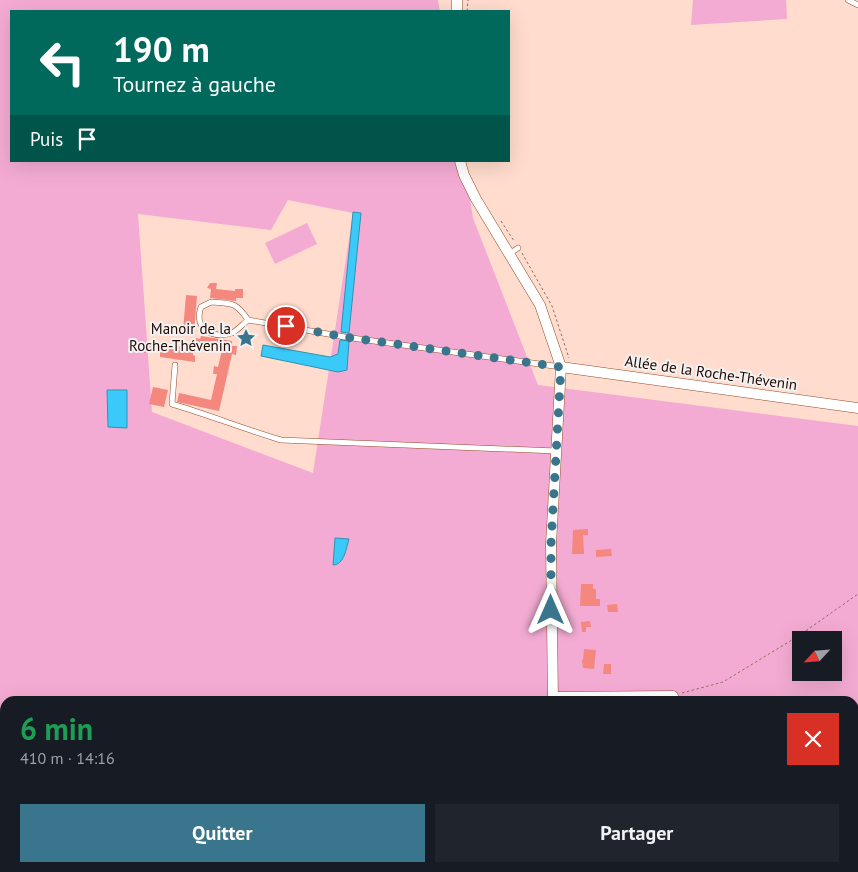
<!DOCTYPE html>
<html lang="fr">
<meta charset="utf-8">
<style>
body{margin:0;font-family:"PT Sans",sans-serif;background:#20242c;color:#f1f3f6;height:100vh;display:flex;flex-direction:column;font-size:19px;white-space:nowrap}
*{box-sizing:border-box;margin:0}
p{font-size:16px;color:#9ea1a6}
.icon{flex:none;width:28px;height:28px;fill:none;stroke:currentColor;stroke-width:2;stroke-linecap:round;stroke-linejoin:round}
.map{position:relative;flex:1;overflow:hidden}
.details{position:absolute;left:0px;top:696px;width:859px;height:176px;display:flex;flex-direction:column;background:#171b24;border-radius:15px 15px 0 0;box-shadow:0 5px 20px #0002}
.details>*{flex:none}
.hud{position:absolute;left:10px;top:10px;width:500px;height:152px;border-radius:0px;box-shadow:0 5px 20px #0002;background:#00695c;color:#fff;overflow:hidden}
.needle{width:32px;rotate:244deg}
.fabs{position:absolute;left:792px;top:631px;display:grid;gap:10px}
.fabs a{display:grid;place-items:center;width:50px;height:50px;border-radius:0px;background:#171b24;box-shadow:0 5px 20px #0002;font-size:25px}
.pin{position:absolute;display:grid;place-items:center;width:42px;height:42px;color:#fff;margin:-21px;border:2px solid #fff;border-radius:50%;box-shadow:0 1px 5px #0007}
.me{position:absolute;width:55px;margin:-28px;rotate:0deg;stroke-linejoin:round;filter:drop-shadow(0 0 4px #0008)}
.turn{display:flex;align-items:center;gap:18px;height:105px;padding:0 20px;font-size:22px}
.turn .icon{width:65px;height:65px;stroke-width:2.5}
.turn b{display:block;font-size:35px;line-height:42px}
.then{display:flex;align-items:center;height:48px;padding:0 20px;background:#0003;gap:10px;font-size:19px}
.round{display:grid;place-items:center;flex:none;width:52px;height:52px;border-radius:0px;background:#20242c}
.headline{display:flex;align-items:center;justify-content:space-between;height:85px;padding:0 20px}
h1{font-size:30px;font-weight:700;line-height:38px;color:#1e9e55}
.cta{display:flex;gap:10px;margin-top:auto;padding:10px 20px}
.cta a{flex:1;height:58px;border-radius:0px;background:#39758c;color:#fff;font-size:20px;font-weight:700;line-height:58px;text-align:center}
.cta a+a{background:#20242c;color:#f1f3f6}
.map>svg:first-child{display:block}
.green{fill:#f4abd3;fill-rule:evenodd}
.water{fill:#39cafa;stroke:#3390af}
.building{fill:#f4877e}
.lines{fill:none;stroke-linecap:round;stroke-linejoin:round}
.lane-casing{stroke:#944c28;stroke-width:6}
.street-casing{stroke:#944c28;stroke-width:11}
.path{stroke:#8d6d62;stroke-width:1;stroke-dasharray:2.5 2.5;stroke-linecap:butt}
.lane{stroke:#fff;stroke-width:5}
.street{stroke:#fff;stroke-width:10}
.route{stroke:#39758c;stroke-width:9;stroke-dasharray:0 16.2}
.labels{text-anchor:middle;stroke-width:4;stroke-linejoin:round;paint-order:stroke}
.poi-label{font-size:15px;fill:#240800;stroke:#f2f2f2;text-anchor:end}
.street-label{font-size:15px;fill:#240800;stroke:#f2f2f2}
</style>
<div class="map">
<svg width="858" height="872" viewBox="0 0 858 872">
<rect width="100%" height="100%" fill="#ffdccd"/>
<!-- green -->
<g class="green">
<path d="M 0,0 L 438,0 L 440,11 L 11,11 L 11,161 L 464,161 L 473,218 L 538,385 L 858,426 L 858,872 L 0,872 ZM 288,200 L 353,213 L 313,473 L 152,412 L 138,214 L 271,230 ZM 801,640 L 834,640 L 834,672 L 801,672 ZM 5,701 L 854,701 L 854,868 L 5,868 Z"/>
<path d="M 693,0 L 786,0 L 787,19 L 691,25 Z"/>
<path d="M 307,223 L 317,244 L 275,264 L 265,243 Z"/>
</g>
<!-- water -->
<g class="water">
<path d="M 353,212 L 361,213 L 349,333 L 341,332 Z"/>
<path d="M 340,340 L 349,341 L 347,370 L 338,372 L 261,356 L 263,345 L 330,357 L 338,354 Z"/>
<path d="M 107,390 L 127,390 L 127,428 L 108,427 Z"/>
<path d="M 335,538 L 349,539 C 346,549 344,565 333,565 Z"/>
</g>
<!-- building -->
<g class="building">
<path d="M 210,283 L 217,283 L 216,289 L 235,291 L 235,289 L 243,289 L 243,298 L 236,298 L 236,301 L 210,298 L 211,289 L 207,288 Z"/>
<path d="M 186,295 L 197,296 L 194,332 L 183,330 Z"/>
<path d="M 201,336 L 232,341 L 232,346 L 237,346 L 236,355 L 232,354 L 219,411 L 177,402 L 179,393 L 211,400 L 217,374 L 213,374 L 214,366 L 218,367 L 222,350 L 194,346 L 195,338 L 200,339 Z"/>
<path d="M 137,341 L 186,347 L 186,350 L 193,351 L 193,355 L 195,356 L 195,362 L 160,357 L 160,352 L 146,350 L 146,353 L 137,352 Z"/>
<path d="M 153,387 L 168,390 L 164,407 L 149,404 Z"/>
<path d="M 588,529 L 588,535 L 583,535 L 584,554 L 572,554 L 573,530 Z"/>
<path d="M 611,549 L 612,556 L 596,557 L 596,550 Z"/>
<path d="M 581,584 L 593,584 L 593,589 L 596,589 L 596,599 L 600,599 L 600,606 L 580,606 Z"/>
<path d="M 617,604 L 618,612 L 608,612 L 607,605 Z"/>
<path d="M 590,621 L 591,627 L 586,627 L 586,632 L 582,632 L 581,622 Z"/>
<path d="M 584,649 L 596,650 L 594,669 L 583,668 L 582,660 L 583,660 Z"/>
<path d="M 604,664 L 611,664 L 611,674 L 603,674 Z"/>
<rect x="564" y="868" width="17" height="4"/>
</g>
<g class="lines">
<!-- lane casing -->
<g class="lane-casing">
<g id="lane">
<path d="M 848,0 L 858,5"/>
<path d="M 509,254 L 518,248"/>
<path d="M 211,302 C 231,303 236,302 248,320 C 243,324 238,330 232,333 C 213,339 193,329 201,307 Z"/>
<path d="M 248,320 L 345,337 L 561,367"/>
<path d="M 175,365 L 172,404 C 209,415 244,429 281,440 L 556,451"/>
</g>
</g>
<!-- street casing -->
<g class="street-casing">
<g id="street">
<path d="M 457,11 L 457,0"/>
<path d="M 460,161 L 464,175 L 476,199 L 540,305 L 561,367 L 551,544 L 553,701"/>
<path d="M 561,367 L 858,408"/>
<path d="M 553,697 L 673,696"/>
<path d="M 551,872 L 551,868"/>
</g>
</g>
<!-- path -->
<g class="path">
<path d="M 467,11 L 468,0"/>
<path d="M 501,221 L 514,241"/>
<path d="M 522,253 L 552,306 L 569,358"/>
<path d="M 682,693 L 723,682 L 800,635 L 858,594"/>
</g>
<!-- lane -->
<use href="#lane" class="lane"/>
<!-- street -->
<use href="#street" class="street"/>
</g>
<g class="lines">
<!-- route -->
<path class="route" d="M 286,326 L 345,337 L 561,367 L 551,544 L 551,610"/>
</g>
<!-- icons -->
<defs>
<g id="sight-bare" transform="scale(1.5)"><path d="M0-6L1.8-2.2L6-1.7L2.9 1.2L3.7 5.4L0 3.3L-3.7 5.4L-2.9 1.2L-6-1.7L-1.8-2.2Z" fill="#39758c" stroke="#f2f2f2" stroke-width="2.5" paint-order="stroke"/></g>
</defs>
<g fill-rule="evenodd">
<use href="#sight-bare" x="246" y="338"/>
</g>
<g class="labels">
<!-- poi labels -->
<g class="poi-label">
<text x="231" y="334">Manoir de la<tspan x="231" dy="17">Roche-Thévenin</tspan></text>
</g>
<!-- street labels -->
<g class="street-label">
<text transform="translate(711 373) rotate(8)" y="5">Allée de la Roche-Thévenin</text>
</g>
</g>
</svg>
<div class="fabs">
<a><svg class="needle" viewBox="-14 -14 28 28"><path d="M0-13l5 13h-10z" fill="#e53935"/><path d="M0 13l5-13h-10z" fill="#9ea1a6"/></svg></a>
</div>
<div class="pin" style="left:286px;top:326px;background:#d93025"><svg class="icon" aria-label="arrive" viewBox="0 0 24 24"><path d="M6 21V4h12l-3 4 3 4H6"/></svg></div>
<svg class="me" style="left:551px;top:610px" viewBox="-20 -20 40 40"><path d="M0-17L14 15 0 8-14 15z" fill="#39758c" stroke="#fff" stroke-width="4"/></svg>
<div class="hud">
<div class="turn"><svg class="icon" aria-label="left" viewBox="0 0 24 24"><path d="M17 20v-9H6M10 6l-5 5 5 5"/></svg><div><b>190 m</b>Tournez à gauche</div></div>
<div class="then">Puis<svg class="icon" aria-label="arrive" viewBox="0 0 24 24"><path d="M6 21V4h12l-3 4 3 4H6"/></svg></div>
</div>
<section class="details">
<div class="headline"><div><h1>6 min</h1><p>410 m · 14:16</p></div><a class="round" style="background:#d93025;color:#fff"><svg class="icon" aria-label="close" viewBox="0 0 24 24"><path d="M6 6l12 12M18 6L6 18"/></svg></a></div>
<div class="cta"><a>Quitter</a><a>Partager</a></div>
</section>
</div>
